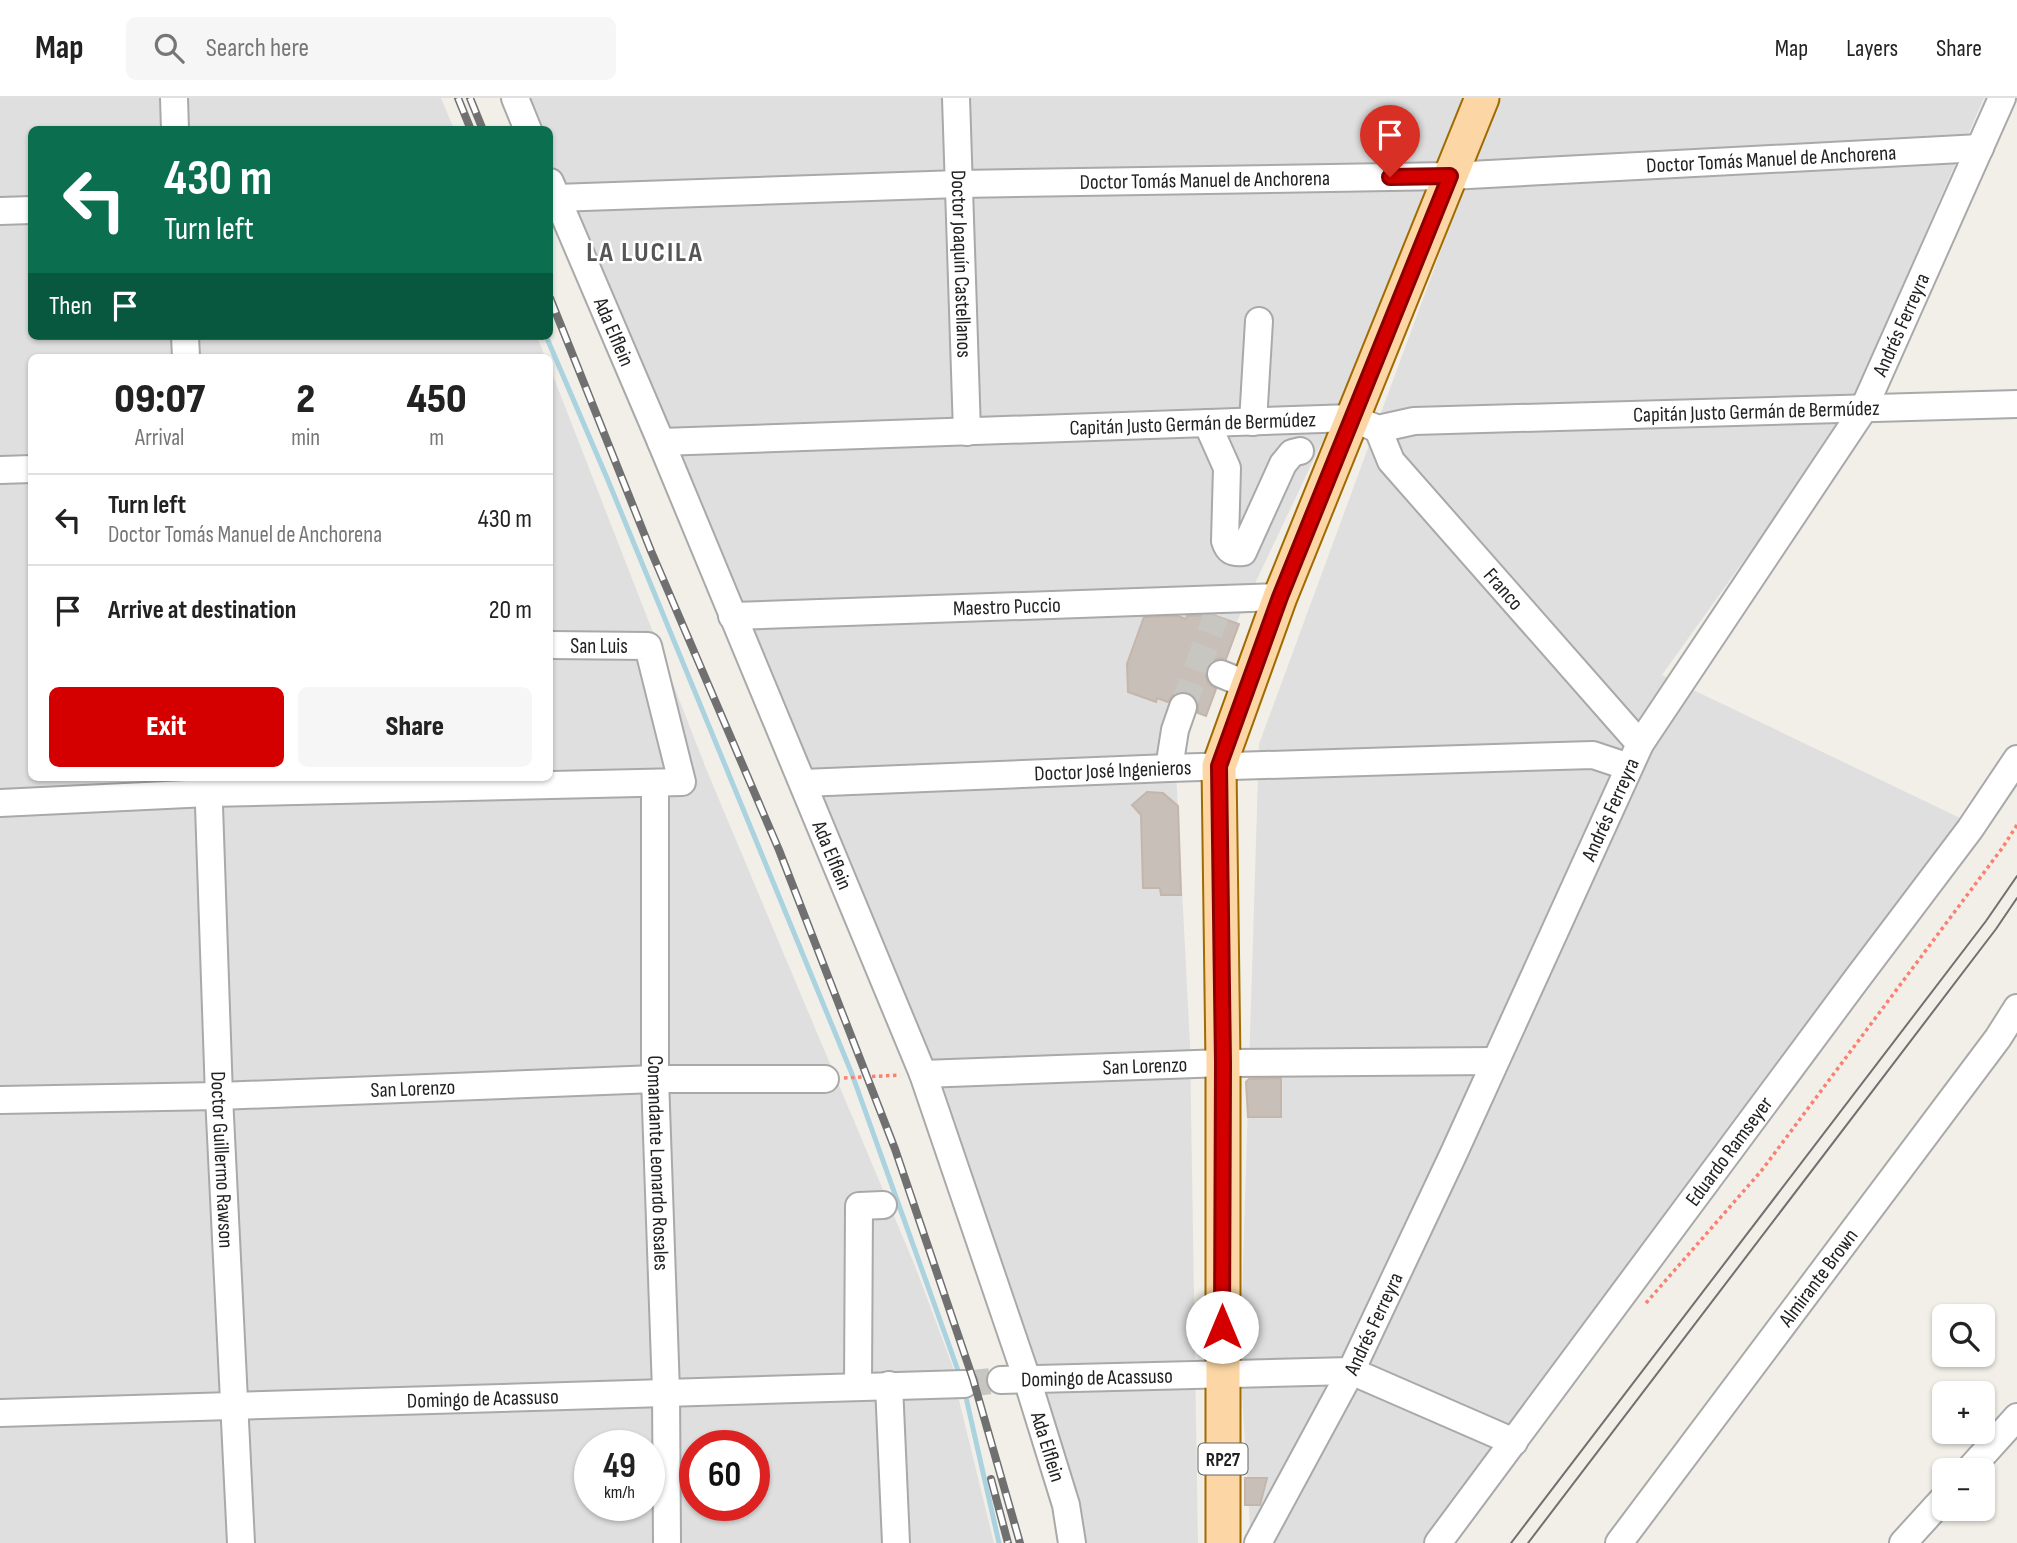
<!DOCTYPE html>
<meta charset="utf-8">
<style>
body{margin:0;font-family:"Sofia Sans Condensed",sans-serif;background:#f6f6f6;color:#222;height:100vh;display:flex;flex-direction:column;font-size:26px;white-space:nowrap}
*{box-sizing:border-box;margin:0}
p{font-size:23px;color:#767676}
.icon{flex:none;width:38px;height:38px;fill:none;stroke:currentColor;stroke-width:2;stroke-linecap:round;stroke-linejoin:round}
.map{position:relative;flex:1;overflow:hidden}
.side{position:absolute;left:28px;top:256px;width:525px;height:427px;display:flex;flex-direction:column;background:#fff;border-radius:10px;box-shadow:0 2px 5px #0004}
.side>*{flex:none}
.top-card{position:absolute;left:28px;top:28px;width:525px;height:214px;border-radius:10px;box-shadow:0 2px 5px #0004;background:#0b6e4f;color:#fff;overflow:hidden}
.tools{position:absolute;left:1932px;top:1206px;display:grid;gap:14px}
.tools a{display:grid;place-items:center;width:63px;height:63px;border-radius:10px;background:#fff;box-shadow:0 2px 5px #0004;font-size:35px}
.speed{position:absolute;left:574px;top:1332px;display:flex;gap:14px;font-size:35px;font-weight:700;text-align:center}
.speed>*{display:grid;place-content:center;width:91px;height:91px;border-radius:50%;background:#fff;box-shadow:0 2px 5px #0004;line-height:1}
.speed small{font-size:18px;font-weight:400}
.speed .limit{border:10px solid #d22;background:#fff;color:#111}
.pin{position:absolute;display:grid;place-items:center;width:60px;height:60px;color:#fff;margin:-72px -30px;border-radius:50% 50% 50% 0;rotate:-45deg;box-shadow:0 0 7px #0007}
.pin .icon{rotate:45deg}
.me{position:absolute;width:77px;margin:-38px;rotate:0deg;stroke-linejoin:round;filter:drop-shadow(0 0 5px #0008)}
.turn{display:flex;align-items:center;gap:24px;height:147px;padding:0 21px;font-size:32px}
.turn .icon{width:91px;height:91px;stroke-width:2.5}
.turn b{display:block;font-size:49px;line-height:60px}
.then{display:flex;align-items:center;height:66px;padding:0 21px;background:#0003;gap:14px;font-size:26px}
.eta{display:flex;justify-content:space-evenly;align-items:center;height:119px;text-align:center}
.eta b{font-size:42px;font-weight:800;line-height:49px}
.action{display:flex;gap:14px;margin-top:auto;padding:14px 21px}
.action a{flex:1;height:80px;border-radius:10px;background:#d40000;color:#fff;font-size:28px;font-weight:800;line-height:80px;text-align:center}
.action a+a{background:#f6f6f6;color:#222}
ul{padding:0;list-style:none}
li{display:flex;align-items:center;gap:21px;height:91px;padding:0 21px;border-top:2px solid #e0e0e0}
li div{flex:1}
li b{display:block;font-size:26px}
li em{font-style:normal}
header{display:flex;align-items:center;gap:42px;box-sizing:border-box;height:98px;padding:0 35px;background:#fff;border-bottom:2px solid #e0e0e0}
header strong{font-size:33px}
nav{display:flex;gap:38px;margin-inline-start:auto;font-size:24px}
.search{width:490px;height:63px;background:#f6f6f6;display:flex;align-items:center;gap:18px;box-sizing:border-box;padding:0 24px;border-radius:10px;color:#767676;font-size:26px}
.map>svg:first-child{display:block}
.residential{fill:#e0dfdf;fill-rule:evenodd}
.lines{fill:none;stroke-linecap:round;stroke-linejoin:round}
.stream{stroke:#aad3df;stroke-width:5}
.building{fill:#c7bfb8;stroke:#c4b6ab;stroke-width:2}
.minor-tunnel{stroke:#c8c6c1;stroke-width:26;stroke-dasharray:26 13;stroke-linecap:butt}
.minor-casing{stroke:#a9a9a9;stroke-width:30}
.major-casing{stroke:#a06b00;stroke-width:37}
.path{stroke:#fa8072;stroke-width:3.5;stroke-dasharray:3.5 3.5;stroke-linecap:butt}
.minor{stroke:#fff;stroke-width:26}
.major{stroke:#fcd6a4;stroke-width:33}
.tram{stroke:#707070;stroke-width:2}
.rail-casing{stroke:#707070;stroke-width:8}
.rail{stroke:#fff;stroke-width:5;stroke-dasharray:16;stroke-linecap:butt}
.route-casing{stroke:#8a0000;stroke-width:18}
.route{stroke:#d40000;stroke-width:12}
.labels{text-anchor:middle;stroke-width:5;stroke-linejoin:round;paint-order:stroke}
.shield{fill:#fff;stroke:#646464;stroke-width:2}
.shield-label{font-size:19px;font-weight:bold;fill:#222}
.street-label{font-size:21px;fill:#222;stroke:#fff}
.district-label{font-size:28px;font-weight:bold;letter-spacing:2px;fill:#555;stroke:#fff}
</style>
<header>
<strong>Map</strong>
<div class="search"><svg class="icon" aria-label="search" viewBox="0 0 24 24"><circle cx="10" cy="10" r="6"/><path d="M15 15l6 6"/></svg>Search here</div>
<nav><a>Map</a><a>Layers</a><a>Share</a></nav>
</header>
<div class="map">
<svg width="2017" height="1445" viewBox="0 0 2017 1445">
<rect width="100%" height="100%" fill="#f2efe9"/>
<!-- residential -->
<g class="residential">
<path d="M 0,0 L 441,0 L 454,31 L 32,32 L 32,238 L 537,238 L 545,259 L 32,259 L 32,679 L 550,679 L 550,270 L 707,673 L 915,1168 L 954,1272 L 957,1294 L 994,1445 L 0,1445 ZM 590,1348 L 649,1348 L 649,1407 L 590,1407 ZM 695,1348 L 754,1348 L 754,1407 L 695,1407 Z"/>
<path d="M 524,0 L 1463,0 L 1343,300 L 1175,654 L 1190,947 L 1198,1445 L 1078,1445 L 939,988 L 550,61 L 550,32 L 537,31 Z"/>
<path d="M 1497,0 L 1984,0 L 1843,324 L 1662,577 L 1960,720 L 1431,1445 L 1251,1445 L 1240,1263 L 1259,646 Z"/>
</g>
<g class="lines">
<!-- stream -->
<g class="stream">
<path d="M 546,238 L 607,380 L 852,976 L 960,1278"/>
<path d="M 965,1295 L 999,1445"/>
</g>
</g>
<!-- building -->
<g class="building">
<path d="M 1213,517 L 1239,526 L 1226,561 L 1220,560 L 1212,563 L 1206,571 L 1206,579 L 1208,585 L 1216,591 L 1206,618 L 1198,615 L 1198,605 L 1194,598 L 1187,594 L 1179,594 L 1173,597 L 1168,604 L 1157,600 L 1156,604 L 1128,594 L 1127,566 L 1144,519 L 1178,518 L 1186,521 L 1187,518 Z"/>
<path d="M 1147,694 L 1163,695 L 1178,708 L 1181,797 L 1161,797 L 1160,790 L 1143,790 L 1141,717 L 1132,707 Z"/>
<path d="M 1281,980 L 1281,1019 L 1248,1019 L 1246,984 L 1249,981 Z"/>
<path d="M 1245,1380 L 1267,1380 L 1260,1407 L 1245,1407 Z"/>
</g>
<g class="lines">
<!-- minor-tunnel -->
<g class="minor-tunnel">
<path d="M 1183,609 L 1216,518"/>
<path d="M 964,1286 L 1001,1282"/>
</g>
<!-- minor casing -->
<g class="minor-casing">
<g id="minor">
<path d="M 174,0 L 175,32"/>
<path d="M 515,0 L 528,32"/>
<path id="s1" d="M 956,0 L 967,334"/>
<path id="s2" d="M 550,84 L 661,344 L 923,976 L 1027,1281 L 1066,1407 L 1072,1445"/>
<path id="s3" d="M 556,100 L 959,86 L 1450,78 L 1980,50"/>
<path d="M 0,113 L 32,112"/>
<path d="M 185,238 L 186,259"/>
<path d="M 1253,324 L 1259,223"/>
<path d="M 1207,325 L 1227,370 L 1225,443 C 1228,453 1232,455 1243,454 L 1283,366 L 1292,355 L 1300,353"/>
<path id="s4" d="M 1378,331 L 1391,363 L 1640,646"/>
<path id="s5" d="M 661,344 L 1352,320 L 1378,331 L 1414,323 L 2017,306"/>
<path d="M 0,372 L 32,371"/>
<path id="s6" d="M 732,518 L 1280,499"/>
<path d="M 1221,576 L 1248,587"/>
<path d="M 1169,670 L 1175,632 L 1183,609"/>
<path id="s7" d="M 208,679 L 219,998 L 241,1445"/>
<path id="s8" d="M 655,685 L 655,981 L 666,1293 L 667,1445"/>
<path id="s9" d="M 803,685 L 1169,670 L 1593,657 L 1629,669"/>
<path d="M 0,705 L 208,695 L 682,684 L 648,548 L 550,547"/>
<path id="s10" d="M 923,976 L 1223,965 L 1495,963"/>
<path id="s11" d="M 0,1002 L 219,998 L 655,981 L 825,981"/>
<path id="s12" d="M 1001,1282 L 1351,1273 L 1514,1344"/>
<path d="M 889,1287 L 896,1445"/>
<path d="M 858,1288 L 859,1108 L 883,1107"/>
<path id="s13" d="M 0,1315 L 964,1286"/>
<path d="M 1969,1372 L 2017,1319"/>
<path id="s14" d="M 1258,1445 L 1351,1273 L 1453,1057 L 1640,646 L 1863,312 L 2002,0"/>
<path id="s15" d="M 1438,1445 L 1856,882 L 1970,731 L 2017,661"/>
<path id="s16" d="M 1619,1445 L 1998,940 L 2017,910"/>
<path d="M 1903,1445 L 1944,1400"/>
</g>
</g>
<!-- major casing -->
<g class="major-casing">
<path id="major" d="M 1223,1445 L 1223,965 L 1219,668 L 1280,499 L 1482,0"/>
</g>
<!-- path -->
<g class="path">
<path d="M 844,980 L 900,977"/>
<path d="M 1646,1205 L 1762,1072 L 2003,749 L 2017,727"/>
</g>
<!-- minor -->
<use href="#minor" class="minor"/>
<!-- major -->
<use href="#major" class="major"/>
<!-- tram -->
<g class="tram">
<path d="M 1511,1445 L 1986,823 L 2017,778"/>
<path d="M 1528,1445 L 1996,831 L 2017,800"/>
</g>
<!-- rail casing -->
<g class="rail-casing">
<g id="rail">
<path d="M 458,0 L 471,32"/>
<path d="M 470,0 L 483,32"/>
<path d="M 550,200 L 651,453 L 779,752 L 895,1051 L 973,1281 L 1020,1445"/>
<path d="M 991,1381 L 1008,1445"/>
</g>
</g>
<!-- rail -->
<use href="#rail" class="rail"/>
</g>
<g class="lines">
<!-- route casing -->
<g class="route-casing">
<path id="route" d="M 1222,1229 L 1223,965 L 1219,668 L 1280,499 L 1450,78 L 1390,79"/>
</g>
<!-- route -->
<use href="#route" class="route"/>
</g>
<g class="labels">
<!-- shield labels -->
<rect class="shield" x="1198.5" y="1345.5" width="49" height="31" rx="5"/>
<g class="shield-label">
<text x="1223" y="1368">RP27</text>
</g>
<!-- street labels -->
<g class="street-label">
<text dy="7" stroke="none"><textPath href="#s3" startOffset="1216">Doctor Tomás Manuel de Anchorena</textPath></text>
<text dy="7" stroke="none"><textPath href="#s3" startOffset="649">Doctor Tomás Manuel de Anchorena</textPath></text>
<text dy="7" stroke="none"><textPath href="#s1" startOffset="166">Doctor Joaquín Castellanos</textPath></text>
<text dy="7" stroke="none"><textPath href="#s14" startOffset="1381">Andrés Ferreyra</textPath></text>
<text dy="7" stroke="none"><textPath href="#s2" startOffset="163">Ada Elflein</textPath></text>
<text dy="7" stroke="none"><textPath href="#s5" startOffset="1099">Capitán Justo Germán de Bermúdez</textPath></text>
<text dy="7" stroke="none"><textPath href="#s5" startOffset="532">Capitán Justo Germán de Bermúdez</textPath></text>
<text dy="7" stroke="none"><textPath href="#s4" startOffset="205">Franco</textPath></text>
<text dy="7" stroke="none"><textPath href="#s6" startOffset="275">Maestro Puccio</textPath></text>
<text x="599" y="555">San Luis</text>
<text dy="7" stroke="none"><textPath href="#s9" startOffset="310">Doctor José Ingenieros</textPath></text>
<text dy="7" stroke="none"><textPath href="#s14" startOffset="814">Andrés Ferreyra</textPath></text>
<text dy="7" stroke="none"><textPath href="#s2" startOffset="730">Ada Elflein</textPath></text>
<text dy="7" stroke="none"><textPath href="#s10" startOffset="222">San Lorenzo</textPath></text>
<text dy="7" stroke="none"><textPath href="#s11" startOffset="413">San Lorenzo</textPath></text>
<text dy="7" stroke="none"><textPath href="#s15" startOffset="488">Eduardo Ramseyer</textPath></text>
<text dy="7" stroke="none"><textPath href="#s7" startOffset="383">Doctor Guillermo Rawson</textPath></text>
<text dy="7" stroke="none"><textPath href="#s8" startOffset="380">Comandante Leonardo Rosales</textPath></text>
<text dy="7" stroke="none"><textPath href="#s16" startOffset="332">Almirante Brown</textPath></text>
<text dy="7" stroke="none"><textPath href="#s14" startOffset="248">Andrés Ferreyra</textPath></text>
<text dy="7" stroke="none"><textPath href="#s12" startOffset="96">Domingo de Acassuso</textPath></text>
<text dy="7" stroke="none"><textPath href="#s13" startOffset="483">Domingo de Acassuso</textPath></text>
<text dy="7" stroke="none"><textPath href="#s2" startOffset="1360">Ada Elflein</textPath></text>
</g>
<!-- district labels -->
<g class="district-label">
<text x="645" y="163">LA LUCILA</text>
</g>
</g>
</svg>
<div class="tools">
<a><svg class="icon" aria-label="search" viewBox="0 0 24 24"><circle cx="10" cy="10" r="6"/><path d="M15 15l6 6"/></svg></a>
<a>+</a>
<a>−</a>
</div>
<div class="speed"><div>49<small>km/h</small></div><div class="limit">60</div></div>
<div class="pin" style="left:1390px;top:79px;background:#d93025"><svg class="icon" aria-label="arrive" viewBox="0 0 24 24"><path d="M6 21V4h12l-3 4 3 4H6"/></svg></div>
<svg class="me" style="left:1222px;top:1229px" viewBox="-20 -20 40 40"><circle r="19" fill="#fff"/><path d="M0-13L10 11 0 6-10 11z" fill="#d40000"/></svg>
<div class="top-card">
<div class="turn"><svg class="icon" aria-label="left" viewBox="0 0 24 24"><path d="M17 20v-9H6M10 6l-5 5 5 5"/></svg><div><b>430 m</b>Turn left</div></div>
<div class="then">Then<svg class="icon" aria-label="arrive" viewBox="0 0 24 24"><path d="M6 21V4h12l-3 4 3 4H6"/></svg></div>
</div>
<section class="side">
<div class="eta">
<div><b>09:07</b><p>Arrival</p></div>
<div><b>2</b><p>min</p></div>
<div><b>450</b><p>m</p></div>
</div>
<ul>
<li><svg class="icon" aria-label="left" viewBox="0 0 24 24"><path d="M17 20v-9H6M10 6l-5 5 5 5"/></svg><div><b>Turn left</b><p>Doctor Tomás Manuel de Anchorena</p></div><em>430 m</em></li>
<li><svg class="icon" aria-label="arrive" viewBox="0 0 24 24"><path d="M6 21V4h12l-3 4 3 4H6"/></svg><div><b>Arrive at destination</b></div><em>20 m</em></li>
</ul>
<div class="action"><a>Exit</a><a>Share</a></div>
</section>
</div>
